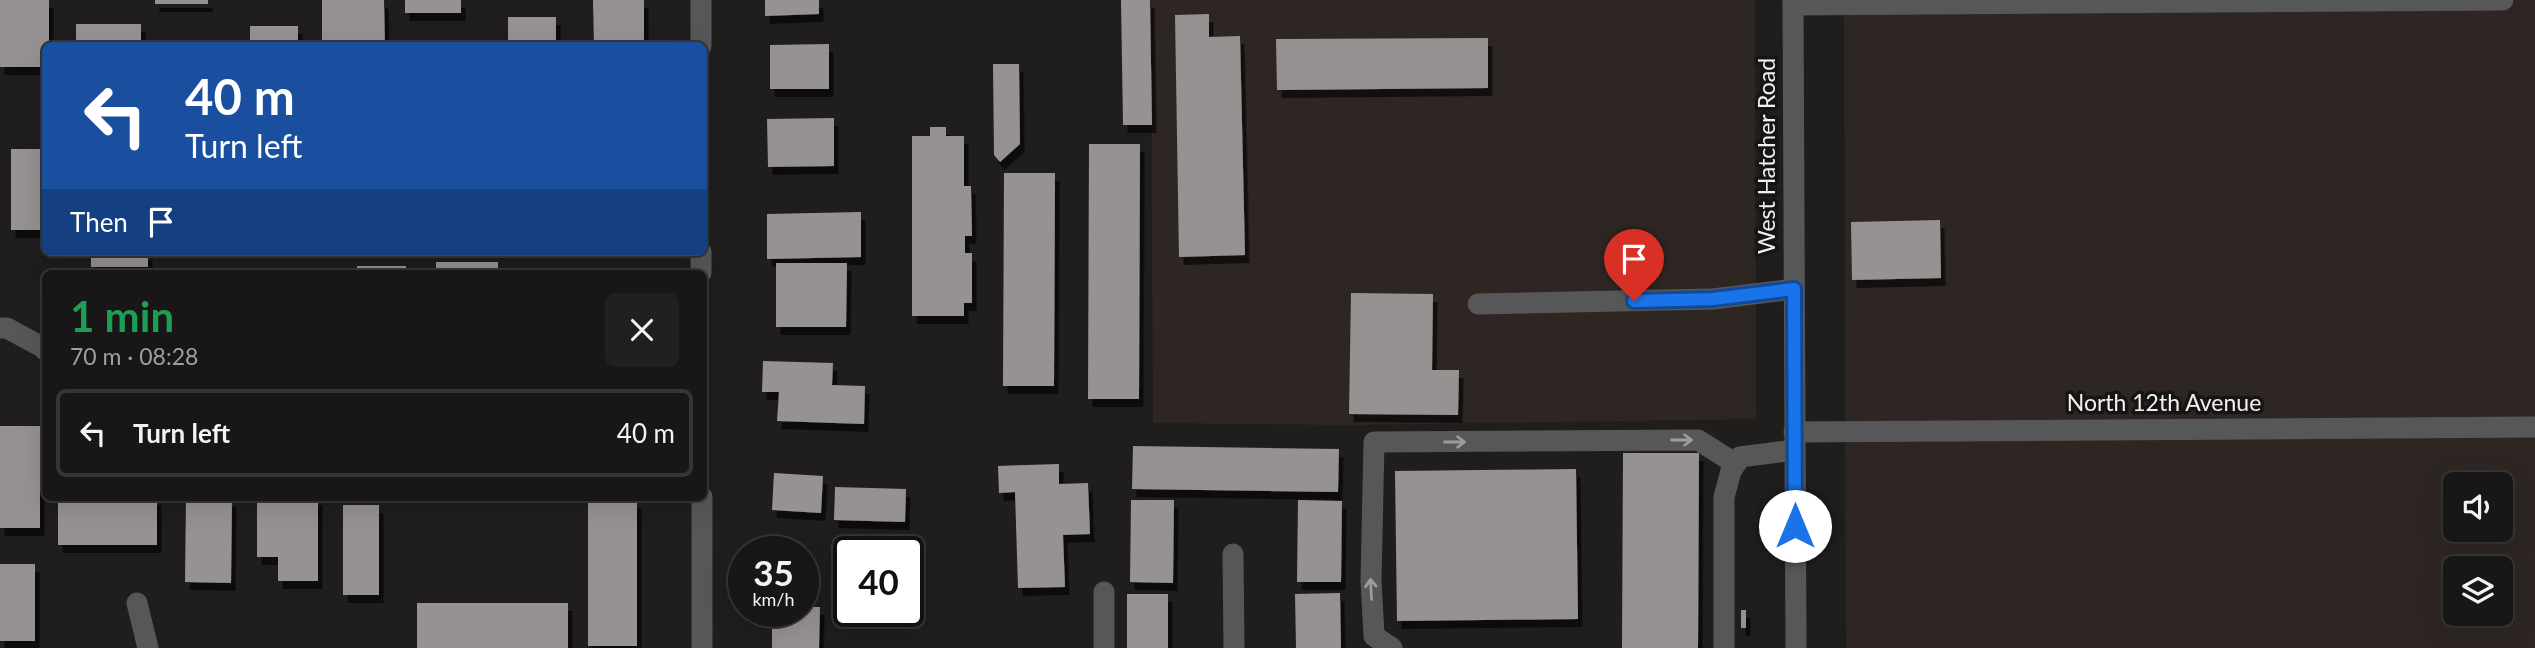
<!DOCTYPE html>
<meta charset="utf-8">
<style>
body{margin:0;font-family:Lato,sans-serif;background:#211f1f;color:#f1f3f6;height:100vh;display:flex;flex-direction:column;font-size:26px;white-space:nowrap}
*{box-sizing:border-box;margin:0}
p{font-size:23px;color:#9f9fa1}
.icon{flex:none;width:38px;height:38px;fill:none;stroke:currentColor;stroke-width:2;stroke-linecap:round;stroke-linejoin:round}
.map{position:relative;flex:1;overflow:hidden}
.sheet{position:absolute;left:42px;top:270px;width:665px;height:231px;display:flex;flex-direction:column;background:#181616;border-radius:10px;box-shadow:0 7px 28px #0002,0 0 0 2px #363535}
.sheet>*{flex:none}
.top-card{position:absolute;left:42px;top:42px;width:665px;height:214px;border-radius:10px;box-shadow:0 7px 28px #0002,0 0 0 2px #363535;background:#1a4fa0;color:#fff;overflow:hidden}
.tools{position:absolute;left:2443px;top:472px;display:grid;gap:14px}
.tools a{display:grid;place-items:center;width:70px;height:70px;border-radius:10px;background:#181616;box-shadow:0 7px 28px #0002,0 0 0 2px #363535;font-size:35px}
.speed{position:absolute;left:728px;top:536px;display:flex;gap:14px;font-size:35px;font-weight:700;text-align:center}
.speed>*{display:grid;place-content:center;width:91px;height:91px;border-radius:50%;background:#181616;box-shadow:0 7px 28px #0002,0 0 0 2px #363535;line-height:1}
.speed small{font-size:18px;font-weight:400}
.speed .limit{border:4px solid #111;border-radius:10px;background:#fff;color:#111}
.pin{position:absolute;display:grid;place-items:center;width:60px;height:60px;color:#fff;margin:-72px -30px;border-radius:50% 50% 50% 0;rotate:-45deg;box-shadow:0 0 7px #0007}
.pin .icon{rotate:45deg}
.me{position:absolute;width:77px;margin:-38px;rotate:0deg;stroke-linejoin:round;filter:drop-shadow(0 0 5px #0008)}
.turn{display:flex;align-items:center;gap:24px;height:147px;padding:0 28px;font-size:32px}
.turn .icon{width:91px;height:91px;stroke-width:2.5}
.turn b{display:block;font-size:49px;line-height:60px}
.then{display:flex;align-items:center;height:66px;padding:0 28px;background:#0003;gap:14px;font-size:26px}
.round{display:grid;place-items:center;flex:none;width:74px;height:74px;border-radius:10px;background:#211f1f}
.head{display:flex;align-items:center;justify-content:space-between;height:119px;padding:0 28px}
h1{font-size:42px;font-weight:700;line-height:52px;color:#1e9e55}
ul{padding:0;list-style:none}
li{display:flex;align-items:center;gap:21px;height:88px;margin:0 14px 10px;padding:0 14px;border:4px solid #363535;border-radius:10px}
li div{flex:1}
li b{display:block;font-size:26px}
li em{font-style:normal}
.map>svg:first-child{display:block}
.built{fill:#2e2623;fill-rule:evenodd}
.building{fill:#969291;filter:url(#shadow)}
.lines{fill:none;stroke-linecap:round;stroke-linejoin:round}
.minor{stroke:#585757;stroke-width:21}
.oneway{stroke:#9d9c9c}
.route-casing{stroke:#114b97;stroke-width:18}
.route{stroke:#1a73e8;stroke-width:12}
.labels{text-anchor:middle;stroke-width:7;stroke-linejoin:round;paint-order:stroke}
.street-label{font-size:23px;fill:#f2f0f0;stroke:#171514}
</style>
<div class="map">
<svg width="2535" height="648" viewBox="0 0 2535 648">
<defs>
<filter id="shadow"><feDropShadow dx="4.5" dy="8" stdDeviation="0" flood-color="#0009"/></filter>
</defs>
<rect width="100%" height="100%" fill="#201e1d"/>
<!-- built -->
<g class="built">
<path d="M 1151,0 L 1755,0 L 1756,419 L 1348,425 L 1153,423 Z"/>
<path d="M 1844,0 L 2535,0 L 2535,648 L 1846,648 ZM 2455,485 L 2501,485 L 2501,530 L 2455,530 ZM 2455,569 L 2501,569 L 2501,614 L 2455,614 Z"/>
</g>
<!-- building -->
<g class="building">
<path d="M 0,0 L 49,0 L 49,46 L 46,46 L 46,67 L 0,67 Z"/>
<rect x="155" y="0" width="53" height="4"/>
<path d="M 322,0 L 384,0 L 385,46 L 322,46 Z"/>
<rect x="405" y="0" width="56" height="13"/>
<path d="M 593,0 L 644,0 L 644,46 L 594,46 Z"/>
<path d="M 765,0 L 819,0 L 819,14 L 765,16 Z"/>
<path d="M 1121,0 L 1150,0 L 1152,125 L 1123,125 Z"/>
<path d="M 1209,14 L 1209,37 L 1240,36 L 1245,255 L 1179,257 L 1175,15 Z"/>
<rect x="508" y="17" width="48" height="29"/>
<rect x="76" y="24" width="65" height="22"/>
<rect x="250" y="26" width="48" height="20"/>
<path d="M 1488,38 L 1488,88 L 1277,90 L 1276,39 Z"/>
<path d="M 829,44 L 829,89 L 770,89 L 770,45 Z"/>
<path d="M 993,64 L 1019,64 L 1020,144 L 1000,162 L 994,155 Z"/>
<path d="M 834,118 L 834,166 L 768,167 L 767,119 Z"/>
<path d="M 930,127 L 946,127 L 946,136 L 964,136 L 964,186 L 971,186 L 972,236 L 965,236 L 965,253 L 972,253 L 972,303 L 964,303 L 964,316 L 912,316 L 912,136 L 930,136 Z"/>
<path d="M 1089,144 L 1140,144 L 1139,399 L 1088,399 Z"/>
<rect x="11" y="149" width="35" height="81"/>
<path d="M 1004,173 L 1055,173 L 1054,386 L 1003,386 Z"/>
<path d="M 861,212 L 861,257 L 767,259 L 767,214 Z"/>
<path d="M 1940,220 L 1941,278 L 1852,280 L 1851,222 Z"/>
<rect x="91" y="252" width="57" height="15"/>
<rect x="436" y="262" width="62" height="11"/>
<path d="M 776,263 L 847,263 L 846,327 L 776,327 Z"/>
<rect x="357" y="266" width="49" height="7"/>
<path d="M 1351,293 L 1433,294 L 1432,370 L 1459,370 L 1458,415 L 1349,414 Z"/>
<path d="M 763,361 L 833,363 L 832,385 L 865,386 L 864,424 L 777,421 L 779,392 L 762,392 Z"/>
<rect x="0" y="426" width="40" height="102"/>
<path d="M 1133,446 L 1339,449 L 1338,492 L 1132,489 Z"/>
<path d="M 1623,453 L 1699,453 L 1698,648 L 1622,648 Z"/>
<path d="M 1059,464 L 1059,484 L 1088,483 L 1090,534 L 1063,535 L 1065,587 L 1018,588 L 1015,492 L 999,493 L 998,466 Z"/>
<path d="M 1576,469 L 1578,619 L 1397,621 L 1395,471 Z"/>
<path d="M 774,473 L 823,476 L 821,513 L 772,510 Z"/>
<path d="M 835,487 L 906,489 L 905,522 L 834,520 Z"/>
<rect x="58" y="497" width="99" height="48"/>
<path d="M 257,497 L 318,497 L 318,581 L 278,581 L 278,557 L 257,557 Z"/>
<path d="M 186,498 L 232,499 L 231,583 L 185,582 Z"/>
<rect x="588" y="500" width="49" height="146"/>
<path d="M 1131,500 L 1174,500 L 1173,583 L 1130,582 Z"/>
<path d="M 1298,500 L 1342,501 L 1341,582 L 1297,582 Z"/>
<rect x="343" y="505" width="36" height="90"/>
<rect x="0" y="564" width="35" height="77"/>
<path d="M 1340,593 L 1341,648 L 1296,648 L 1295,594 Z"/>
<rect x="1127" y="594" width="41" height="54"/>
<rect x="417" y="603" width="151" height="45"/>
<path d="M 803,607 L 820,607 L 819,648 L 772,648 L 772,611 L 803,611 Z"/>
<rect x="1741" y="610" width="5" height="18"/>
</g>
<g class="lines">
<!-- minor -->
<g class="minor">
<path d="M 701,0 L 701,46"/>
<path d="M 1793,0 L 1796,648"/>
<path d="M 1793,5 L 2503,0"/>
<path d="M 701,252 L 701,273"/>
<path d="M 1478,304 L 1713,299 L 1794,289"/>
<path d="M 0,328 L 7,328 L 42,347 L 46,351"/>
<path d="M 1794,432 L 2535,427"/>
<path d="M 702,497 L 702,648"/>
<path d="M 1233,554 L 1234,648"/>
<path d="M 1104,592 L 1104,648"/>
<path d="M 137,603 L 148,648"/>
<path d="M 1392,648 L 1374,636 L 1371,581 L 1374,442 L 1698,440 L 1736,464"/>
<path d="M 1724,648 L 1724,497 L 1731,471 L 1740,457 L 1795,450"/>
</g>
</g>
<!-- one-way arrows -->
<defs><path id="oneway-shaft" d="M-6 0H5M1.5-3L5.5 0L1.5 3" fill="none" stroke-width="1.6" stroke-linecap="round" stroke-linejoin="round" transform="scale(1.75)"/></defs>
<g class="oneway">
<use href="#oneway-shaft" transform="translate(1682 440)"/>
<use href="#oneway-shaft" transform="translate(1455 442)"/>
<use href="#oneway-shaft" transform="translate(1371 589) rotate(-93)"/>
</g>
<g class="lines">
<!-- route casing -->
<g class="route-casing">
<path id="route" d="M 1634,301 L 1713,299 L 1794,289 L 1795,526"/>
</g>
<!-- route -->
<use href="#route" class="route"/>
</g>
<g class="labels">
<!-- street labels -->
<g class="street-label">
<text transform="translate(1767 156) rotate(-90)" y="8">West Hatcher Road</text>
<text x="2164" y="411">North 12th Avenue</text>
</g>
</g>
</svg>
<div class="tools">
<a><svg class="icon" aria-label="sound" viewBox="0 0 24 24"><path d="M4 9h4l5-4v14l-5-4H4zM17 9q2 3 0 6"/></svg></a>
<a><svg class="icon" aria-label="layers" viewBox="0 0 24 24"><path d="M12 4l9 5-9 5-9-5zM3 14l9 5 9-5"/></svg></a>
</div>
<div class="speed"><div>35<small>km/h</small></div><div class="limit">40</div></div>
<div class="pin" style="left:1634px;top:301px;background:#d93025"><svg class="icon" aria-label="arrive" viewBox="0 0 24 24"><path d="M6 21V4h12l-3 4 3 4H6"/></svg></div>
<svg class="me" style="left:1795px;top:526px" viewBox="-20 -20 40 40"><circle r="19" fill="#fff"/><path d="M0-13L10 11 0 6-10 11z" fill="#1a73e8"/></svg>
<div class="top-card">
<div class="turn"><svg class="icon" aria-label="left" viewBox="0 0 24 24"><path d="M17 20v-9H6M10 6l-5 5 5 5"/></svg><div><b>40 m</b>Turn left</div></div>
<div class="then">Then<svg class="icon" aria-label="arrive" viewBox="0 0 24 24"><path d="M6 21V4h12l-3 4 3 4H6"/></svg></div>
</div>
<section class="sheet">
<div class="head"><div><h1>1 min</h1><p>70 m · 08:28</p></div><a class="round"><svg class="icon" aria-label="close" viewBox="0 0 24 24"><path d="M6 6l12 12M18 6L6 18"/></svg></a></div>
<ul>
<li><svg class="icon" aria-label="left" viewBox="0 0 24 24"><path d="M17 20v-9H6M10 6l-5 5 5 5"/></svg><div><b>Turn left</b></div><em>40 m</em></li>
</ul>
</section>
</div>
